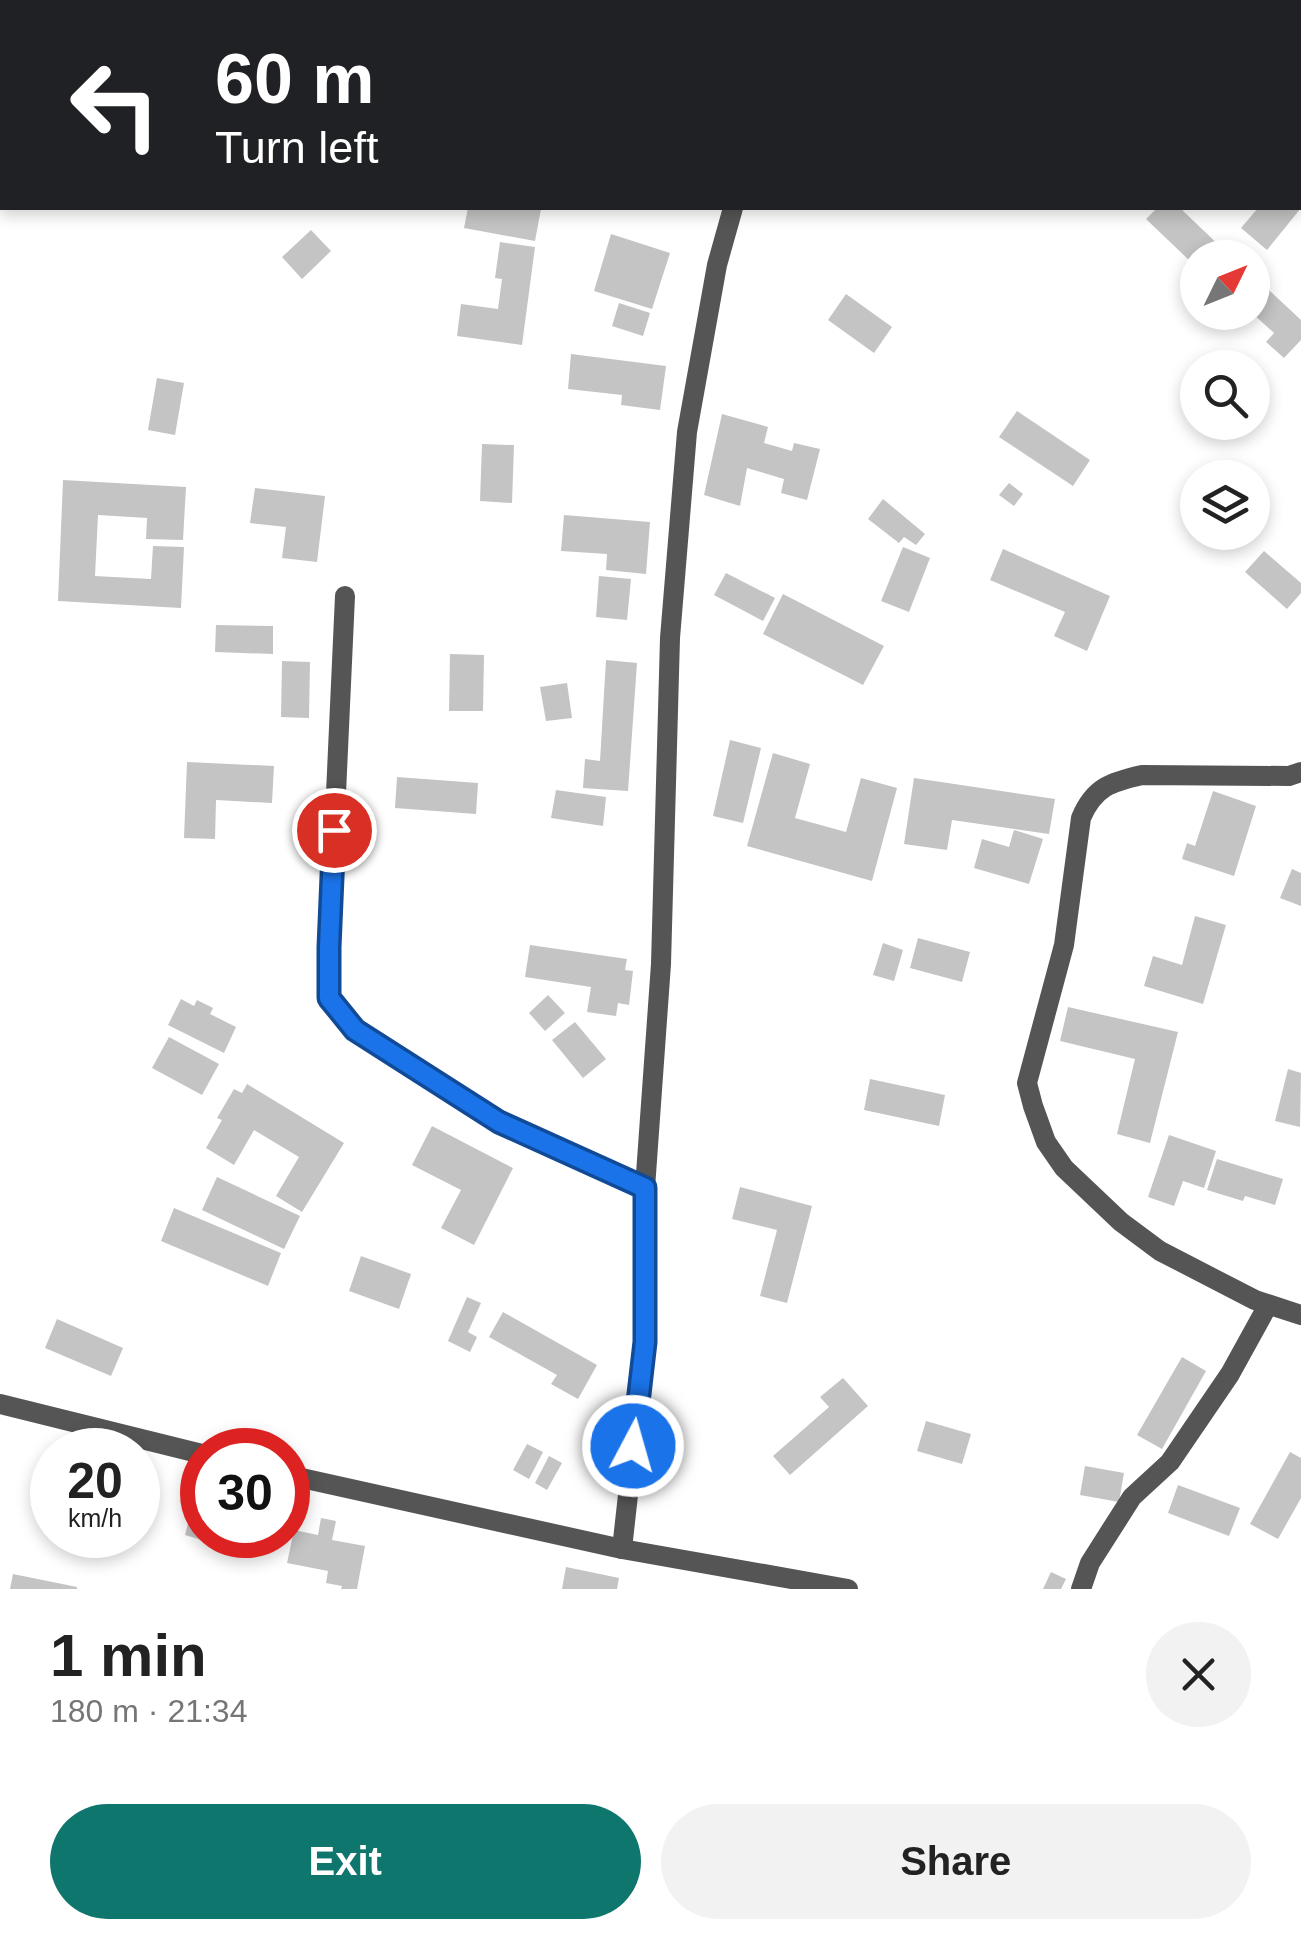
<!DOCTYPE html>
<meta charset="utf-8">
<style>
body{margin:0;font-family:Helvetica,sans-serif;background:#f2f2f2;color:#222;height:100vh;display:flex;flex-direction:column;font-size:38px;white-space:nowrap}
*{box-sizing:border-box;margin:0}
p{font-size:32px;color:#767676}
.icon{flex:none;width:55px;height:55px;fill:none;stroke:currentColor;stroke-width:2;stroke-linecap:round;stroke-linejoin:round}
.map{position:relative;height:1589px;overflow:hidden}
.sheet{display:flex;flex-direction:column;background:#fff;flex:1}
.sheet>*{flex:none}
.top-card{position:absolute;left:0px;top:0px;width:1302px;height:210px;box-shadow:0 5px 15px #0003;background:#202124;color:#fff;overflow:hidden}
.needle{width:65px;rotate:47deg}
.buttons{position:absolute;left:1180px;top:240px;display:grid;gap:20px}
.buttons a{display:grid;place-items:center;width:90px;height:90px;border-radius:50%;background:#fff;box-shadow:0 5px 15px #0003;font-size:50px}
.speed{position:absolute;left:30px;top:1428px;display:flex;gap:20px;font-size:50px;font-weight:700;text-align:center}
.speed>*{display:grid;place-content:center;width:130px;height:130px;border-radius:50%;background:#fff;box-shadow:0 5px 15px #0003;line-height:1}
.speed small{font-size:25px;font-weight:400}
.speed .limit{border:15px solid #d22;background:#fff;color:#111}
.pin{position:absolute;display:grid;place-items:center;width:85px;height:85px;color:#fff;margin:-42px;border:5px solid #fff;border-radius:50%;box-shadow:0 2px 10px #0007}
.me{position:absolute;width:110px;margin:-55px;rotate:6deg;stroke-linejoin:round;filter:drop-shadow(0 0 8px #0008)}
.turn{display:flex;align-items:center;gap:35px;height:210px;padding:0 50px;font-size:45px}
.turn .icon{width:130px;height:130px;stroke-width:2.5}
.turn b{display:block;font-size:70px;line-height:85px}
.round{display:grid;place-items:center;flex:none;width:105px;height:105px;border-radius:52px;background:#f2f2f2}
.summary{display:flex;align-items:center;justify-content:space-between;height:170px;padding:0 50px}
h1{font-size:60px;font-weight:700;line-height:75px}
.cta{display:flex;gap:20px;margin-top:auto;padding:20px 50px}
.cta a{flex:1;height:115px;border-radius:60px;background:#0f766e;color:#fff;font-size:40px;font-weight:700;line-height:115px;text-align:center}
.cta a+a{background:#f2f2f2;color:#222}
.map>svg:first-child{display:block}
.building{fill:#c4c4c4}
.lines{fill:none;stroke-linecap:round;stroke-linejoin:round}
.minor{stroke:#555;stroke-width:20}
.route-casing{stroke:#114b97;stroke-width:25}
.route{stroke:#1a73e8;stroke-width:18}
</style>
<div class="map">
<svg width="1301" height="1589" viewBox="0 0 1301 1589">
<rect width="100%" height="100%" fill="#fff"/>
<!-- building -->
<g class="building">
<path d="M 468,208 L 541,209 L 535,241 L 464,228 Z"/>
<path d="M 1157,208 L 1180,208 L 1224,250 L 1214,258 L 1203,247 L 1190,261 L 1146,219 Z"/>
<path d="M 1258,208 L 1301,208 L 1267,250 L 1241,228 Z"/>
<path d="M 311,230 L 331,251 L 302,279 L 282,257 Z"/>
<path d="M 611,234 L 670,253 L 652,309 L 594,291 Z"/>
<path d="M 500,242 L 535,247 L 522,345 L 457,336 L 461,304 L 498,309 L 502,279 L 495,278 Z"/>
<path d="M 1257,279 L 1301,320 L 1301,340 L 1284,358 L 1266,342 L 1274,333 L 1252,313 L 1252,284 Z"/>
<path d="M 846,294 L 892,327 L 874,353 L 828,320 Z"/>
<path d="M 619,303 L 650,313 L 643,336 L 612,326 Z"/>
<path d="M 571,354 L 666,366 L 660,410 L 621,405 L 622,395 L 568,389 Z"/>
<path d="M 157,378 L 184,383 L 175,435 L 148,430 Z"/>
<path d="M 1017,411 L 1090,460 L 1073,486 L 999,437 Z"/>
<path d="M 722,414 L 768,427 L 764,443 L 792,451 L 794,443 L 820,449 L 807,500 L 781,493 L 784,479 L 747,468 L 740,506 L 704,495 Z"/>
<path d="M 482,444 L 514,445 L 512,503 L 480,501 Z"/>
<path d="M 63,480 L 186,487 L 183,540 L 146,539 L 147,518 L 98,515 L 95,576 L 151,579 L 153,546 L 184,547 L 181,608 L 58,601 Z"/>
<path d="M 1009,483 L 1023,494 L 1014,506 L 999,495 Z"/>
<path d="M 255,488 L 325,496 L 317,562 L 282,558 L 286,527 L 250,523 Z"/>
<path d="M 883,499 L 925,534 L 916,545 L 904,537 L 899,543 L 868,519 Z"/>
<path d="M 564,515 L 650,522 L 646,574 L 606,570 L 607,554 L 561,551 Z"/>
<path d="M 903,547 L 930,558 L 909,612 L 881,601 Z"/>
<path d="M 1003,549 L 1110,596 L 1087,651 L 1054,636 L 1065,612 L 990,580 Z"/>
<path d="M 1264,551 L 1301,583 L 1301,593 L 1287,609 L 1245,572 Z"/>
<path d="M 726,573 L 775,598 L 763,621 L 714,595 Z"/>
<path d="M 599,576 L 631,579 L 627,620 L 596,617 Z"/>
<path d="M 783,594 L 884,646 L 863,685 L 763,634 Z"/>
<path d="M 216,625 L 273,626 L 273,654 L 215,652 Z"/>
<path d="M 450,654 L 484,655 L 483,711 L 449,711 Z"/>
<path d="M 606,660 L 637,663 L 628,791 L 583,788 L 585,759 L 600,761 Z"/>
<path d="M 282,661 L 310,662 L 309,718 L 281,717 Z"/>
<path d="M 567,683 L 572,718 L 546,721 L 540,687 Z"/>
<path d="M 730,740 L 761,748 L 743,823 L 713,816 Z"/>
<path d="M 773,753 L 810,764 L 795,818 L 846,832 L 861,778 L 897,788 L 872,881 L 747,846 Z"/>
<path d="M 187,762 L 274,766 L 272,803 L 216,800 L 215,839 L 184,838 Z"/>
<path d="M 397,777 L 478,783 L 476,814 L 395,808 Z"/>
<path d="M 914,778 L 1055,799 L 1049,834 L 952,820 L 947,850 L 904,844 Z"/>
<path d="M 556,790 L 606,797 L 603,826 L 551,818 Z"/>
<path d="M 1213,791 L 1256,806 L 1234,876 L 1182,859 L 1187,843 L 1195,846 Z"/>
<path d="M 1014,830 L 1043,839 L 1029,884 L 974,868 L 982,839 L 1009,847 Z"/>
<path d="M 1292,869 L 1301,873 L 1301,906 L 1280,898 Z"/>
<path d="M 1195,916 L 1226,925 L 1203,1004 L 1144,986 L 1153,956 L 1182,965 Z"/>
<path d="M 918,938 L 970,952 L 962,982 L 910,968 Z"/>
<path d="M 883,943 L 903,950 L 894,981 L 873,975 Z"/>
<path d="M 530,945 L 627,959 L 625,970 L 633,971 L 629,1005 L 618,1003 L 616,1016 L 587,1012 L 591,987 L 525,977 Z"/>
<path d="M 548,995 L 565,1013 L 545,1031 L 529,1013 Z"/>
<path d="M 181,999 L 194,1006 L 197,1000 L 213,1008 L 210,1014 L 236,1027 L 224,1053 L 168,1025 Z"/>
<path d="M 1068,1007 L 1178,1032 L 1150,1143 L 1117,1134 L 1135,1059 L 1060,1041 Z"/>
<path d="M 575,1022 L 606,1059 L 583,1078 L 552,1040 Z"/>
<path d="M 169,1037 L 219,1064 L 202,1095 L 152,1068 Z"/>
<path d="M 1288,1069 L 1301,1073 L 1300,1127 L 1275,1121 Z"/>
<path d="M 870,1079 L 945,1095 L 939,1126 L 864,1110 Z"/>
<path d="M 247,1084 L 344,1143 L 302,1212 L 276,1196 L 299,1157 L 254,1130 L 234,1165 L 206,1148 L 222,1120 L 217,1118 L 234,1089 L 242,1093 Z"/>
<path d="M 432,1126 L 513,1168 L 474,1245 L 441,1228 L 461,1190 L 412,1165 Z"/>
<path d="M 1169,1135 L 1216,1151 L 1204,1188 L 1183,1181 L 1174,1206 L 1148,1197 Z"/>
<path d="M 1217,1159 L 1283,1179 L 1275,1205 L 1245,1196 L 1243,1201 L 1207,1190 Z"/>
<path d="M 217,1177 L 300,1216 L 284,1249 L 202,1210 Z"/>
<path d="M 740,1187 L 812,1206 L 787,1303 L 760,1296 L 777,1230 L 732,1219 Z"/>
<path d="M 174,1208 L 281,1253 L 268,1286 L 161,1241 Z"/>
<path d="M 361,1256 L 411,1274 L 399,1309 L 349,1291 Z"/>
<path d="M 467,1297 L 481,1303 L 468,1332 L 477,1337 L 470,1352 L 448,1341 Z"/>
<path d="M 503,1312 L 597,1365 L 578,1399 L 551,1384 L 557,1375 L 489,1337 Z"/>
<path d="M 57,1319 L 123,1348 L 111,1376 L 45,1348 Z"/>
<path d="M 1182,1357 L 1206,1371 L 1162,1449 L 1137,1435 Z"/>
<path d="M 843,1378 L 868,1406 L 790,1475 L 773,1456 L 829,1407 L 820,1397 Z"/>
<path d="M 926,1421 L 971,1434 L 962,1464 L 917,1451 Z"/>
<path d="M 527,1444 L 543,1452 L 529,1479 L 513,1470 Z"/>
<path d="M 1290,1452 L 1301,1458 L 1301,1498 L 1278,1539 L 1250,1524 Z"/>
<path d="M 549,1456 L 562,1463 L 547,1490 L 535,1483 Z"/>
<path d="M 1085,1466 L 1124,1473 L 1119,1502 L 1080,1495 Z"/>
<path d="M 1178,1485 L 1240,1508 L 1229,1536 L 1168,1513 Z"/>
<path d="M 194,1501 L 202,1504 L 202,1535 L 241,1535 L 236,1550 L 185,1535 Z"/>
<path d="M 321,1518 L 336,1521 L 332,1540 L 365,1546 L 357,1589 L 341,1589 L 342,1586 L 326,1583 L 328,1571 L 287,1563 L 294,1530 L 318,1535 Z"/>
<path d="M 566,1567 L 619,1578 L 617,1589 L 562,1589 Z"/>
<path d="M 1051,1572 L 1066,1579 L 1061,1589 L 1043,1589 Z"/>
<path d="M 13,1574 L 77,1587 L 77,1589 L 10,1589 Z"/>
</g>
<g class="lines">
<!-- minor -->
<g class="minor">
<path d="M 15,2 L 16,0"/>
<path d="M 791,2 L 792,0"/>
<path d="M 1236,2 L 1237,0"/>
<path d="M 0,85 L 2,67"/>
<path d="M 1300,95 L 1301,96"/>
<path d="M 345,596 L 329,947 L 329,998 L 355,1031 L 499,1122 L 645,1188"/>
<path d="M 1301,772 L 1289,776 L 1142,775 C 1111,782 1094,787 1081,818 L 1064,945 L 1027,1083 L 1033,1106 L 1046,1142 L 1064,1168 L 1121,1222 L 1160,1251 L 1255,1300 L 1301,1315"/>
<path d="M 0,1404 L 202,1454"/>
<path d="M 288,1475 L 622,1549 L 848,1589"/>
<path d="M 622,1549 L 645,1342 L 645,1188 L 661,964 L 670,638 L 687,432 L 717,265 L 733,208"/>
<path d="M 1081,1589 L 1090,1563 L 1132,1497 L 1170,1462 L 1230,1374 L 1268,1305"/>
</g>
</g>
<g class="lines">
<!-- route casing -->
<g class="route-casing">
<path id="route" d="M 334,830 L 329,947 L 329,998 L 355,1030 L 499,1122 L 645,1188 L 645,1342 L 633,1446"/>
</g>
<!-- route -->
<use href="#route" class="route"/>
</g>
</svg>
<div class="buttons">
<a><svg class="needle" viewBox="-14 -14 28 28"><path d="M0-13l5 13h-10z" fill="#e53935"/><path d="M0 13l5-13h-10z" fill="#767676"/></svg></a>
<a><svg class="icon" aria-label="search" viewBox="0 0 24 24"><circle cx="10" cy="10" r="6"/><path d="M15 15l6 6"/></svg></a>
<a><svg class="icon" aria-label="layers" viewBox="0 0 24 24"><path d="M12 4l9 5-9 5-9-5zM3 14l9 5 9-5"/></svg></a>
</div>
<div class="speed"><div>20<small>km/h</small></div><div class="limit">30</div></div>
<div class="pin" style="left:334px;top:830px;background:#d93025"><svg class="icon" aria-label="arrive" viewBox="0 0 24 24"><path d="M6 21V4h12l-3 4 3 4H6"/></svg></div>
<svg class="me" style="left:633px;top:1446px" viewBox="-20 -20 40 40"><circle r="17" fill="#1a73e8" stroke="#fff" stroke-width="3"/><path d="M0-11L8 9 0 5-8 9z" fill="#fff"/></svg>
<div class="top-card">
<div class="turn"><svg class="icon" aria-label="left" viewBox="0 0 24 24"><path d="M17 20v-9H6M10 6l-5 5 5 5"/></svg><div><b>60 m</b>Turn left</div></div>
</div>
</div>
<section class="sheet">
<div class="summary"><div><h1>1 min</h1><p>180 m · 21:34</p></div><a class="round"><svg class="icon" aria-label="close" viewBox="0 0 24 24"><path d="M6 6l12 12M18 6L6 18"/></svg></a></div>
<div class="cta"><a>Exit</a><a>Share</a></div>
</section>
